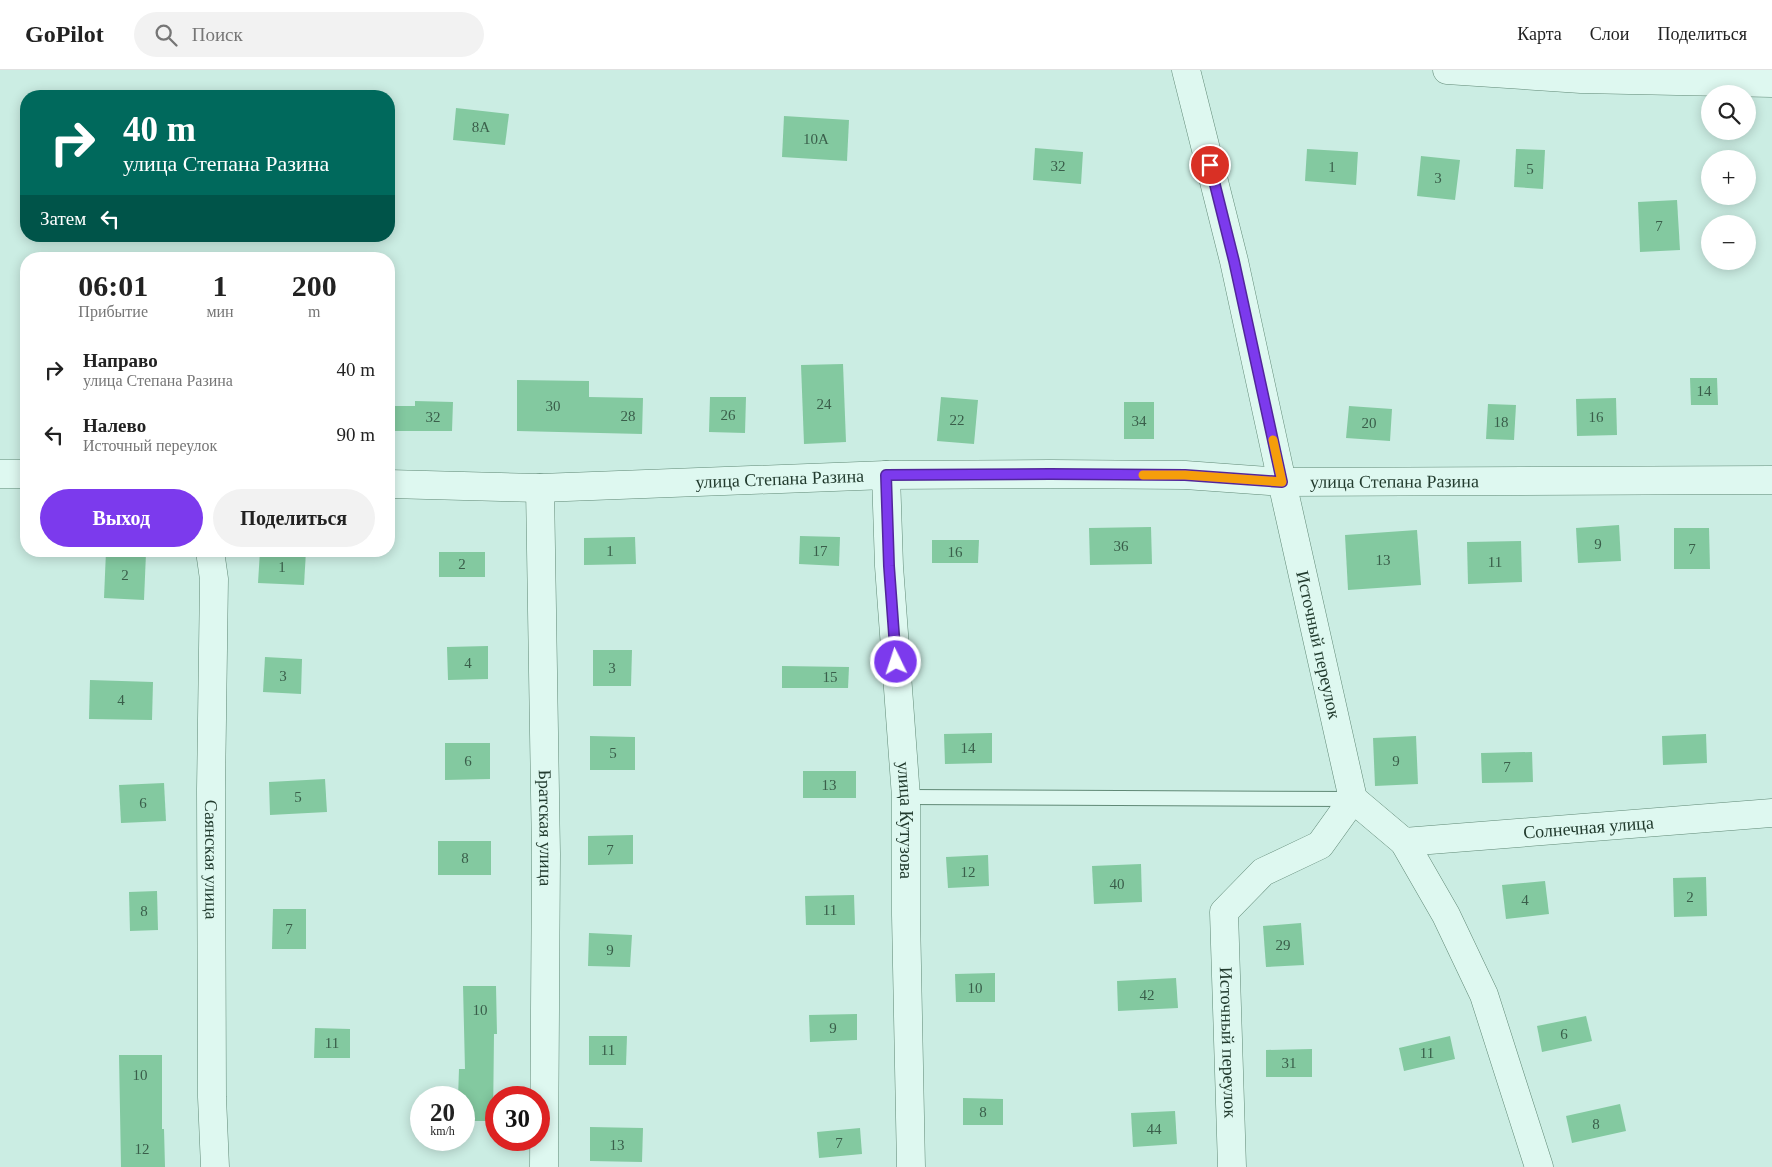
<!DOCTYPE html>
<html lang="ru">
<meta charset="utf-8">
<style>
body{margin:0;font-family:"Times New Roman",serif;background:#f2f2f2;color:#222;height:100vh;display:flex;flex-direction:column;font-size:19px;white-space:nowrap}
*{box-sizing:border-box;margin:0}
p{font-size:16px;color:#767676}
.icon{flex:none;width:28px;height:28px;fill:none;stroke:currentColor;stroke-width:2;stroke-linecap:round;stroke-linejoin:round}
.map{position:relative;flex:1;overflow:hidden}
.panel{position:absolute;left:20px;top:182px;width:375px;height:305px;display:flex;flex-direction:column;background:#fff;border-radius:20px;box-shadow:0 2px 12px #0003}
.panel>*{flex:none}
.top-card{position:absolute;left:20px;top:20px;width:375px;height:152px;border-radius:20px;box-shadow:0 2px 12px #0003;background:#00695c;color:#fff;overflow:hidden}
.fabs{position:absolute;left:1701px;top:15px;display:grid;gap:10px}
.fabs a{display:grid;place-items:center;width:55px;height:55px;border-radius:50%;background:#fff;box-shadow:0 2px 12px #0003;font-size:25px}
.speed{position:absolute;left:410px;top:1016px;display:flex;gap:10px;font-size:25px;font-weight:700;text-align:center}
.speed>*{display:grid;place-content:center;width:65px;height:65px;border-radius:50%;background:#fff;box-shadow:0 2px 12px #0003;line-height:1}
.speed small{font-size:12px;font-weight:400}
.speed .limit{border:8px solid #d22;background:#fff;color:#111}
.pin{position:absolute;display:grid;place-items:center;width:42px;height:42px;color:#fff;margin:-21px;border:2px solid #fff;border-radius:50%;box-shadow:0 1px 5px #0007}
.me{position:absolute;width:55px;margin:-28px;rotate:356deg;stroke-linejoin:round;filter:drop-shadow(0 0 4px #0008)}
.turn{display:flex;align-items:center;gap:18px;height:105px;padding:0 20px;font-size:22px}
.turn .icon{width:65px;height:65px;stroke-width:2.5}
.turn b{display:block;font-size:35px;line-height:42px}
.then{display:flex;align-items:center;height:48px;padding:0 20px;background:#0003;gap:10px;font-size:19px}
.eta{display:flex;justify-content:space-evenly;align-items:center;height:85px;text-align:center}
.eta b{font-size:30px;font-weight:600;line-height:35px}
.action{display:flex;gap:10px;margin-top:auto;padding:10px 20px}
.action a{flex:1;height:58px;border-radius:30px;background:#7c3aed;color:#fff;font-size:20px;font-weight:600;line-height:58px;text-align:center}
.action a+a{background:#f2f2f2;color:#222}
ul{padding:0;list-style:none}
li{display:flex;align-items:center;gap:15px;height:65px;padding:0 20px}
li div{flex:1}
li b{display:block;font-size:19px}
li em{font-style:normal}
header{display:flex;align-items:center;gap:30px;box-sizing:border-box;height:70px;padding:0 25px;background:#fff;border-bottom:1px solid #e0e0e0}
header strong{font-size:24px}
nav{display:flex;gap:28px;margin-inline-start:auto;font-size:18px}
.search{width:350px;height:45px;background:#f2f2f2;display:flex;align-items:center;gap:12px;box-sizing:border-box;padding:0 18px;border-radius:28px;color:#767676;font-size:19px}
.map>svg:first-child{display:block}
.building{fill:#83c9a0}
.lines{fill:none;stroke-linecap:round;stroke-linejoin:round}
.service-casing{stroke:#608976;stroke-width:16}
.minor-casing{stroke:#608976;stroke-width:29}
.service{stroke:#def8f0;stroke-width:14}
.minor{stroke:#def8f0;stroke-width:28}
.route-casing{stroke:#51269a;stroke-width:12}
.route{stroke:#7c3aed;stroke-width:9}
.slow{stroke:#f59e0b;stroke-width:9}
.labels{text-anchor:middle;stroke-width:5;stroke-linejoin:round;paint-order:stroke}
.number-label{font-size:15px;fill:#3a5e4a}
.street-label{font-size:18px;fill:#223b2e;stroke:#daf5ed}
</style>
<header>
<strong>GoPilot</strong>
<div class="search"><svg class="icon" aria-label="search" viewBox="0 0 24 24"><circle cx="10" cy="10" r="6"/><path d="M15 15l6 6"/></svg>Поиск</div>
<nav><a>Карта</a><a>Слои</a><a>Поделиться</a></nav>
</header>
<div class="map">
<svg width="1772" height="1097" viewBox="0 0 1772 1097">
<rect width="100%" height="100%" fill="#cbede3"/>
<!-- building -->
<g class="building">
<path d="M 456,38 L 509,44 L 505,75 L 453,70 Z"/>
<path d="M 784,46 L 849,50 L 847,91 L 782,87 Z"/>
<path d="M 1035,78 L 1083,82 L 1081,114 L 1033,110 Z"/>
<path d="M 1307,79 L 1358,82 L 1356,115 L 1305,111 Z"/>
<path d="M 1516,79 L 1545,80 L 1543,119 L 1514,117 Z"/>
<path d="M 1421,86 L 1460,90 L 1455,130 L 1417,126 Z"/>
<path d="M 1677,130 L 1680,180 L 1640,182 L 1638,132 Z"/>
<path d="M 843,294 L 846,372 L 804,374 L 801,295 Z"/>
<path d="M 1690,308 L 1717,308 L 1718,335 L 1691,335 Z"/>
<path d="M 517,310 L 589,311 L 589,327 L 643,328 L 642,364 L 517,361 Z"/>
<path d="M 710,327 L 746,327 L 745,363 L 709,362 Z"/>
<path d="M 941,327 L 978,330 L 974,374 L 937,371 Z"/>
<path d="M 1616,328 L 1617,365 L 1577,366 L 1576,329 Z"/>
<path d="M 415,331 L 453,332 L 452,361 L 389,361 L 389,336 L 415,336 Z"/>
<rect x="1124" y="332" width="30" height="37"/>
<path d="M 1488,334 L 1516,335 L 1514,370 L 1486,369 Z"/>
<path d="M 1349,336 L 1392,339 L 1390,371 L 1346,368 Z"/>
<path d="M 1619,455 L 1621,491 L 1578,493 L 1576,458 Z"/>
<path d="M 1151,457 L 1152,494 L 1090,495 L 1089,458 Z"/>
<path d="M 1674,458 L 1709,458 L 1710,499 L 1674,499 Z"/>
<path d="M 1417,460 L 1421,515 L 1348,520 L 1345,465 Z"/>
<path d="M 800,466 L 840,467 L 839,496 L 799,494 Z"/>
<path d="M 635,467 L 636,494 L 584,495 L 584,468 Z"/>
<path d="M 932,470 L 979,470 L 978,493 L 932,493 Z"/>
<path d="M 1521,471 L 1522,512 L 1468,514 L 1467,472 Z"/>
<path d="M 106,481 L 146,483 L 144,530 L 104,528 Z"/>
<path d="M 260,481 L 306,481 L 304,515 L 258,513 Z"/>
<rect x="439" y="482" width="46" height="25"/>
<path d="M 488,576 L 488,609 L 448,610 L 447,577 Z"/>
<path d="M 593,580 L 632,580 L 631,616 L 593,616 Z"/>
<path d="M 265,587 L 302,589 L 301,624 L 263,622 Z"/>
<path d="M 782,596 L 849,597 L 848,618 L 782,618 Z"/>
<path d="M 90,610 L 153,612 L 152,650 L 89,649 Z"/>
<path d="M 992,663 L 992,693 L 945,694 L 944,664 Z"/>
<path d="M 1706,664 L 1707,693 L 1663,695 L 1662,666 Z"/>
<path d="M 590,666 L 635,667 L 635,700 L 590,700 Z"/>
<path d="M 1416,666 L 1418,714 L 1375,716 L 1373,668 Z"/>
<path d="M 445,673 L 490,673 L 490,709 L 445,710 Z"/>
<path d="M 1532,682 L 1533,712 L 1482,713 L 1481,683 Z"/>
<rect x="803" y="701" width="53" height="27"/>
<path d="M 325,709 L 327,742 L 270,745 L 269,712 Z"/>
<path d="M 164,713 L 166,751 L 121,753 L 119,715 Z"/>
<path d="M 633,765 L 633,794 L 588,795 L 588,766 Z"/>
<rect x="438" y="771" width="53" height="34"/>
<path d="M 988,785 L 989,816 L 948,818 L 946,787 Z"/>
<path d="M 1141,794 L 1142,832 L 1094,834 L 1092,796 Z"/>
<path d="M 1706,807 L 1707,846 L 1674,847 L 1673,808 Z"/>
<path d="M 1545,811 L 1549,844 L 1506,849 L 1502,815 Z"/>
<path d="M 157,821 L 158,860 L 130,861 L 129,822 Z"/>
<path d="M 854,825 L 855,855 L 806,855 L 805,826 Z"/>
<path d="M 273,839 L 306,839 L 306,879 L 272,879 Z"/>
<path d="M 1301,853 L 1304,895 L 1266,897 L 1263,856 Z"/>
<path d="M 589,863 L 632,865 L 630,897 L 588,896 Z"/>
<path d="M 995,903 L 995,932 L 956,932 L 955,904 Z"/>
<path d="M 1176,908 L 1178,938 L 1118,941 L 1117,911 Z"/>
<path d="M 463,916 L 496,916 L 497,964 L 494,964 L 493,1051 L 464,1051 L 464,1028 L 458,1028 L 459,999 L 465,999 Z"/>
<path d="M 857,944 L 857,970 L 810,972 L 809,945 Z"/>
<path d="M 1586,946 L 1592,971 L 1542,982 L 1537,956 Z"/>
<path d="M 315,958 L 350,959 L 350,988 L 314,988 Z"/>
<path d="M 589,966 L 627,966 L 626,995 L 589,995 Z"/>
<path d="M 1450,966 L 1455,989 L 1404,1001 L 1399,978 Z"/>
<path d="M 1312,979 L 1312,1007 L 1266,1007 L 1266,980 Z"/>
<path d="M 119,985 L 162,985 L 162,1059 L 164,1059 L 165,1097 L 121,1097 Z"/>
<path d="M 963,1028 L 1003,1029 L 1003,1055 L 963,1055 Z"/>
<path d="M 1620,1034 L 1626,1061 L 1572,1073 L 1566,1046 Z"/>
<path d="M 1175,1041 L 1177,1074 L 1133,1077 L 1131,1043 Z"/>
<path d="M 590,1057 L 643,1058 L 642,1092 L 590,1091 Z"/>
<path d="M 860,1058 L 862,1084 L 819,1088 L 817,1062 Z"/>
</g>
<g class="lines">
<!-- service casing -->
<g class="service-casing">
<path id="service" d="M 906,727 L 1353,729"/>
</g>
<!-- minor casing -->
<g class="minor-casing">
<g id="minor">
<path id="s1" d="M 1186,0 L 1234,191 L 1282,412 L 1353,729 L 1320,775 L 1263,802 L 1224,842 L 1232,1097"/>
<path d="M 1447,0 L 1581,9 L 1772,13"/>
<path d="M 0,404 L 26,404"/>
<path id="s2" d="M 886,405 L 889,496 L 906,727 L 906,845 L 911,1097"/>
<path id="s3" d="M 389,414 L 540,418 L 886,405 L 1050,404 L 1185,405 L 1282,412 L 1772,410"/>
<path id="s4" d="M 540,418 L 546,784 L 544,1097"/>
<path id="s5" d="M 210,481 L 214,509 L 211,720 L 212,1027 L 215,1097"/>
<path d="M 1353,729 L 1404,772 L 1446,845 L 1484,925 L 1539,1097"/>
<path id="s6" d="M 1404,772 L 1772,743"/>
</g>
</g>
<!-- service -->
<use href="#service" class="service"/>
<!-- minor -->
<use href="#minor" class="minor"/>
</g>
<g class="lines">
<!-- route casing -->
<g class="route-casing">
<path id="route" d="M 896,592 L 889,496 L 886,405 L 1050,404 L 1185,405 L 1282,412 L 1234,191 L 1210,95"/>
</g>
<!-- route -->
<use href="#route" class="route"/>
<!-- slow -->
<path class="slow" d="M 1143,405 L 1185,405 L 1282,412 L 1273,370"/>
</g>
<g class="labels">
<!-- number labels -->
<g class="number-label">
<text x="481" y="62">8А</text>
<text x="816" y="74">10А</text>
<text x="1058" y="101">32</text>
<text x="1332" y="102">1</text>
<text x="1530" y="104">5</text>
<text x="1438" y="113">3</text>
<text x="1659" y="161">7</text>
<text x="1704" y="326">14</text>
<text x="824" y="339">24</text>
<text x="553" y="341">30</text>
<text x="728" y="350">26</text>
<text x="628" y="351">28</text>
<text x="433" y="352">32</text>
<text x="1596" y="352">16</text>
<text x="957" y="355">22</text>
<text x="1139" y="356">34</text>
<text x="1501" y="357">18</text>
<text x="1369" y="358">20</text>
<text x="1598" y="479">9</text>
<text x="1121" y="481">36</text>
<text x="1692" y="484">7</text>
<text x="610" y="486">1</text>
<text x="820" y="486">17</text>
<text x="955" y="487">16</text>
<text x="1383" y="495">13</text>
<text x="1495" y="497">11</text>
<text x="462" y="499">2</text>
<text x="282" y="502">1</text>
<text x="125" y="510">2</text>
<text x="468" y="598">4</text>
<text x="612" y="603">3</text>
<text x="283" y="611">3</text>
<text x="830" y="612">15</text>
<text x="121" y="635">4</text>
<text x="968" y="683">14</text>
<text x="613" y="688">5</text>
<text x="468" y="696">6</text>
<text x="1396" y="696">9</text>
<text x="1507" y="702">7</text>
<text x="829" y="720">13</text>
<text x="298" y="732">5</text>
<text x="143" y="738">6</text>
<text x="610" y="785">7</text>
<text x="465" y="793">8</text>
<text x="968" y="807">12</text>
<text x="1117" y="819">40</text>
<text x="1690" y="832">2</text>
<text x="1525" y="835">4</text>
<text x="830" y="845">11</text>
<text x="144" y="846">8</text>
<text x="289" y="864">7</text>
<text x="1283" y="880">29</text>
<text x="610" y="885">9</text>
<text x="975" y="923">10</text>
<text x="1147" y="930">42</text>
<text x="480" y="945">10</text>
<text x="833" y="963">9</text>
<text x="1564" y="969">6</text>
<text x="332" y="978">11</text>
<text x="608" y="985">11</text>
<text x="1427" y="988">11</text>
<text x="1289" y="998">31</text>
<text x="140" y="1010">10</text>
<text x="983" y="1047">8</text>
<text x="1596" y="1059">8</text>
<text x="1154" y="1064">44</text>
<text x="839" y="1078">7</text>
<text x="617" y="1080">13</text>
<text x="142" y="1084">12</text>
</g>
<!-- street labels -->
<g class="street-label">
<text dy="6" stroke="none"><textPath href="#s3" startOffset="391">улица Степана Разина</textPath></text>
<text dy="6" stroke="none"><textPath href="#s3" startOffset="1006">улица Степана Разина</textPath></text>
<text dy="6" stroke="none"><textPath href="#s1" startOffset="590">Источный переулок</textPath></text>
<text dy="6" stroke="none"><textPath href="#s2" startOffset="346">улица Кутузова</textPath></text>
<text dy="6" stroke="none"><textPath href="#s6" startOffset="185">Солнечная улица</textPath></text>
<text dy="6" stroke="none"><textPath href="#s4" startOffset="340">Братская улица</textPath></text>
<text dy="6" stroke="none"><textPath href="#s5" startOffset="309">Саянская улица</textPath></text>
<text dy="6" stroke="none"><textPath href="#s1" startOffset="1054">Источный переулок</textPath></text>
</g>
</g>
</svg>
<div class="fabs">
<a><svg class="icon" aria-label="search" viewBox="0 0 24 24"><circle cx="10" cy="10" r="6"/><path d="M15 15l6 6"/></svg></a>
<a>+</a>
<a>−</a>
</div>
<div class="speed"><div>20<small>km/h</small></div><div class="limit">30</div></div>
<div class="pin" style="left:1210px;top:95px;background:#d93025"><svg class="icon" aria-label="arrive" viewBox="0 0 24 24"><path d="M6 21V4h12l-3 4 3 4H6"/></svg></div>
<svg class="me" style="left:896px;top:592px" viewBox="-20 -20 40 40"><circle r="17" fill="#7c3aed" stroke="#fff" stroke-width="3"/><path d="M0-11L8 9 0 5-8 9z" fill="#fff"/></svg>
<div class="top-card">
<div class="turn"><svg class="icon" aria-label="right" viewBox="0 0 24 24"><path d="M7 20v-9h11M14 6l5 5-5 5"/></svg><div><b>40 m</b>улица Степана Разина</div></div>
<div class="then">Затем<svg class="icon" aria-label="left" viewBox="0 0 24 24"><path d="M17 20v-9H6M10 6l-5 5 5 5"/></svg></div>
</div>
<section class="panel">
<div class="eta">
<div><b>06:01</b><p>Прибытие</p></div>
<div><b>1</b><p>мин</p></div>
<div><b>200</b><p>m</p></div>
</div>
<ul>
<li><svg class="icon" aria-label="right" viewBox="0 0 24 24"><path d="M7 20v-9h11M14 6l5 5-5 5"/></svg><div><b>Направо</b><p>улица Степана Разина</p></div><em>40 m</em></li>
<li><svg class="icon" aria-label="left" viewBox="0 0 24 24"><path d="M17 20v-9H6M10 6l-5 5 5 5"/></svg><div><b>Налево</b><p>Источный переулок</p></div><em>90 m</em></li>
</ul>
<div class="action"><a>Выход</a><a>Поделиться</a></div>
</section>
</div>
